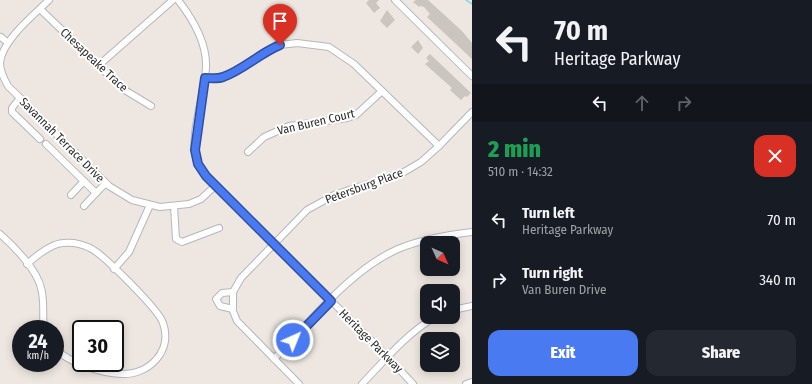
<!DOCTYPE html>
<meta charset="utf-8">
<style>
body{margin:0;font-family:"Fira Sans Condensed",sans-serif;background:#242831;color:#f1f3f6;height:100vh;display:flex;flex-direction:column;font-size:15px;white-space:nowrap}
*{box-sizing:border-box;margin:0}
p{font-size:13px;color:#9ea1a6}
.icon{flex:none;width:22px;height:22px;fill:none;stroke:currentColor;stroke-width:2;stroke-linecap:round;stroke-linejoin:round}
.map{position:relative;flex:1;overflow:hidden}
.sheet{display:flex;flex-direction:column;background:#171b24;width:340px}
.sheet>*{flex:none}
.banner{background:#171b24;color:#f1f3f6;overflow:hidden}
.needle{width:26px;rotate:135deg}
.fabs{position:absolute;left:420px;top:236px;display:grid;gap:8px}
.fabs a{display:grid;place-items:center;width:40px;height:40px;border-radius:8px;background:#171b24;box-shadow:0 2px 10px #0003;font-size:20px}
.speed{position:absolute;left:12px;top:320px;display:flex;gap:8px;font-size:20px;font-weight:700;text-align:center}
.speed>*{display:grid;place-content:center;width:52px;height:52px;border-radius:50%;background:#171b24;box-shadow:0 2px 10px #0003;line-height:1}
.speed small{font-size:10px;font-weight:400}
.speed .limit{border:2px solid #111;border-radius:6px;background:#fff;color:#111}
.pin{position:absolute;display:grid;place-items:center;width:34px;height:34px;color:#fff;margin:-41px -17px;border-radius:50% 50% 50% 0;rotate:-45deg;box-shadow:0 0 4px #0007}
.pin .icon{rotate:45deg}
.me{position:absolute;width:44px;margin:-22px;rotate:44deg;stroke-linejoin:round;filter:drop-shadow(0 0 3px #0008)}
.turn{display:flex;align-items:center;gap:14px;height:84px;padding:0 16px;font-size:18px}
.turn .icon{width:52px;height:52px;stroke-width:2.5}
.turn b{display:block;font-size:28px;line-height:34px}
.lanes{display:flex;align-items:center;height:38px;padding:0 16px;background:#0003;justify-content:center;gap:20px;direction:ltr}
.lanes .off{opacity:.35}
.round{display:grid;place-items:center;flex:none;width:42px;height:42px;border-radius:12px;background:#242831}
.head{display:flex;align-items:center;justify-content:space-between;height:68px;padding:0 16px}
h1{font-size:24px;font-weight:800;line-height:30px;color:#1e9e55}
.primary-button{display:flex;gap:8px;margin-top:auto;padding:8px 16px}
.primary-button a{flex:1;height:46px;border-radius:12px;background:#4a7af1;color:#fff;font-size:16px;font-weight:800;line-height:46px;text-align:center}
.primary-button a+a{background:#242831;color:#f1f3f6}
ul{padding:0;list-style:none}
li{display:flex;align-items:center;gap:12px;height:60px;padding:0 16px}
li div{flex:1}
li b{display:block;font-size:15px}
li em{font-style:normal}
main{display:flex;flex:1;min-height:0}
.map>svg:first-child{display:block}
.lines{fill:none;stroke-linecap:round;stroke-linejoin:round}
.stream{stroke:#7ad7e9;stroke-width:1.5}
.building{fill:#cac5bf}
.minor-casing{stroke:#b4b7bf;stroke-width:8}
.minor{stroke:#fff;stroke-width:6}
.route-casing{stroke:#304f9d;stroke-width:10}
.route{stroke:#4a7af1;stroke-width:7}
.labels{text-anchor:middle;stroke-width:4;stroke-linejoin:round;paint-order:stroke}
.street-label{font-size:12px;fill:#2d2d2d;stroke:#fff}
</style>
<main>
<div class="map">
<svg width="472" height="384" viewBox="0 0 472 384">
<rect width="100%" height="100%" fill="#eee7e1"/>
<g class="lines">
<!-- stream -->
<path class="stream" d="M 466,0 L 472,4"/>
</g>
<!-- building -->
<g class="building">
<path d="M 369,0 L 379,0 L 376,3 L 380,8 L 374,13 L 366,3 Z"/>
<path d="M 416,0 L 428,0 L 462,31 L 472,43 L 472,59 L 427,17 L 430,14 L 424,7 L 420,6 L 419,7 L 413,2 Z"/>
<path d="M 387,10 L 395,20 L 387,28 L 380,21 Z"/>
<path d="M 418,40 L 423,48 L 418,54 L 411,47 Z"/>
<path d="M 430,54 L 471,93 L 467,97 L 465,96 L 461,100 L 450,90 L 452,88 L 425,64 L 429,61 L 426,58 Z"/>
</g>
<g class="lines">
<!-- minor casing -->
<g class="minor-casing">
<g id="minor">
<path d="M 49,0 C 34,15 2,40 0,63 C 0,71 4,79 8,86 L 109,186 L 132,200 L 160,207 L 189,204 L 201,199 L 215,186"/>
<path d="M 178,0 C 192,18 207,43 206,67 C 205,94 187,141 198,164 C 202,173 209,180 215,186 L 388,357 L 413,384"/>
<path d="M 395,0 L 472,76"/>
<path d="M 40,9 L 123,89 L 151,106"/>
<path d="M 1,37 L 8,43"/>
<path d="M 99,65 L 173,0"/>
<path d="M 205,78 L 221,78 L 229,75 L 266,51 L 280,45 L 297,43 L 329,47 L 354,64 L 439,146"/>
<path d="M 20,98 L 12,108 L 12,112 L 40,139"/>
<path d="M 46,144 L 96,193 L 106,183"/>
<path d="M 248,152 L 264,137 L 289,126 L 347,118 L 356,115 L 382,91"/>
<path d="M 71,195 L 84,181"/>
<path d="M 84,206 L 96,193"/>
<path d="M 174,206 L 176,239 L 182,242 L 219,228"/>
<path d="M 0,234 C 14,246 37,270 41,288 C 45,301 42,316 44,329"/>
<path d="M 27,264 C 36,256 50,244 63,243 C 72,242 82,244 90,248 C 103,254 159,310 163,323 C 173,351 149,375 122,374 C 100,373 70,363 55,349"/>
<path d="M 114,269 L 129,252 L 150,205"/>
<path d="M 233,292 L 222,293 L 216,299 L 220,306 L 233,309"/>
<path d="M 453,310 L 472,306"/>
<path d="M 274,359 C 310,322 350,270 398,249 C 422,239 446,235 472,232"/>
<path d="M 299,384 L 237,321 L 233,311 L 233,292 L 241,278 L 307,210 L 334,195 L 404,172 L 421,162 L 439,146 L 472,112"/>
<path d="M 362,384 C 385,360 406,334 435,317"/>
<path d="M 466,384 L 472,382"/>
</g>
</g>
<!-- minor -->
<use href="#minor" class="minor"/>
</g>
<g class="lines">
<!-- route casing -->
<g class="route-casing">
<path id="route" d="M 280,45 C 260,53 243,70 223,77 C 218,79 211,78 205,78 L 195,150 L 198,164 L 206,176 L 331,301 L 293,340"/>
</g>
<!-- route -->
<use href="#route" class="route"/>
</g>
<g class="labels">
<!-- street labels -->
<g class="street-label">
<text transform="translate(94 60) rotate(43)" y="4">Chesapeake Trace</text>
<text transform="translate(316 122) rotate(-13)" y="4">Van Buren Court</text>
<text transform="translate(62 140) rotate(45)" y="4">Savannah Terrace Drive</text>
<text transform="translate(364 186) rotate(-20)" y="4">Petersburg Place</text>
<text transform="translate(371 341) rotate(45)" y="4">Heritage Parkway</text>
</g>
</g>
</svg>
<div class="fabs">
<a><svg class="needle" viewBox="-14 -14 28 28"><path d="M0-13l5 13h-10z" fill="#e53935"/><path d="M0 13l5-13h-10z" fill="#9ea1a6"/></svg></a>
<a><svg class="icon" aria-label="sound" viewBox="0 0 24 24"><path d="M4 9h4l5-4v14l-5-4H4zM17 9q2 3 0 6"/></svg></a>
<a><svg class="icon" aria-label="layers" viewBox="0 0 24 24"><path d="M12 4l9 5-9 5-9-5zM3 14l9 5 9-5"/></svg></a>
</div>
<div class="speed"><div>24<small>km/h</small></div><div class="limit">30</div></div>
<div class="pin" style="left:280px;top:45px;background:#d93025"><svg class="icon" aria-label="arrive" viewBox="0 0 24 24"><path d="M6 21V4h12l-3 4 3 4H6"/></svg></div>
<svg class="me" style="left:293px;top:340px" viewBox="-20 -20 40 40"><circle r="17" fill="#4a7af1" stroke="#fff" stroke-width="3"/><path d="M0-11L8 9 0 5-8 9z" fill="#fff"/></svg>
</div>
<section class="sheet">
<div class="banner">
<div class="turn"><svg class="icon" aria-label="left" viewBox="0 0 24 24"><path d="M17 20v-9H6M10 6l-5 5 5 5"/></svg><div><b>70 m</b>Heritage Parkway</div></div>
<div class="lanes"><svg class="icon" aria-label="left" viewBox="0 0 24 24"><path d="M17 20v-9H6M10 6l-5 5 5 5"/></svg><svg class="icon off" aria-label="ahead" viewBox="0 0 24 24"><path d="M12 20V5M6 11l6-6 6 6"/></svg><svg class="icon off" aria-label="right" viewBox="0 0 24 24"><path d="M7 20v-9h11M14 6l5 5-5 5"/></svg></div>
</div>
<div class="head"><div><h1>2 min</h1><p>510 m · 14:32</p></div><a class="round" style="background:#d93025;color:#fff"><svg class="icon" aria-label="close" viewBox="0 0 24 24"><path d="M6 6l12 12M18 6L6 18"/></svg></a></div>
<ul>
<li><svg class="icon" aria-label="left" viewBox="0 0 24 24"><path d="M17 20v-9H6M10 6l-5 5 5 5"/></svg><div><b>Turn left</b><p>Heritage Parkway</p></div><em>70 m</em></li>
<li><svg class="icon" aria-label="right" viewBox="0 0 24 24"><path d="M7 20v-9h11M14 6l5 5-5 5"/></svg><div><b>Turn right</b><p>Van Buren Drive</p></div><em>340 m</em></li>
</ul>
<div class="primary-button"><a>Exit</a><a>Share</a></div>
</section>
</main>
